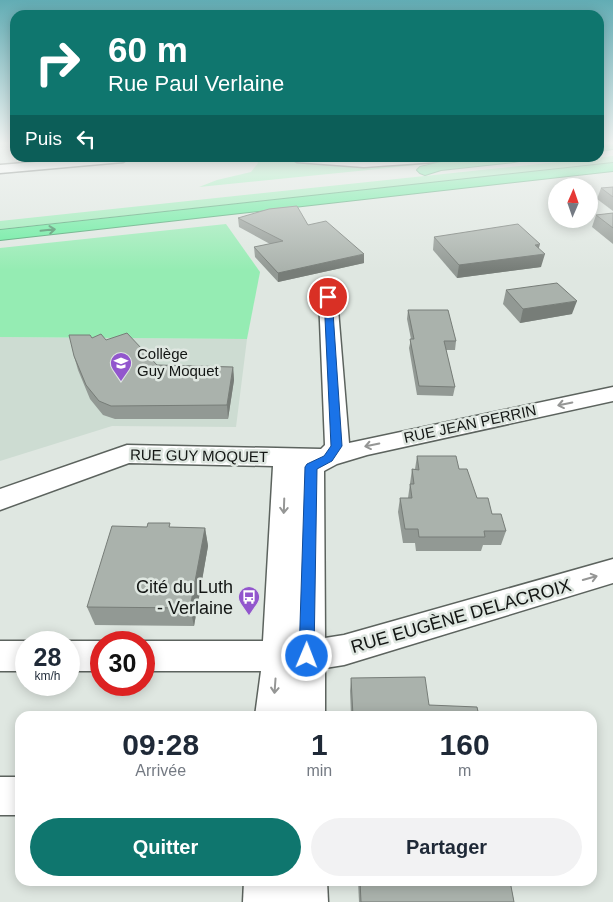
<!DOCTYPE html>
<html lang="fr">
<meta charset="utf-8">
<style>
body{margin:0;font-family:Arial,sans-serif;background:#f2f2f3;color:#1f2937;height:100vh;display:flex;flex-direction:column;font-size:19px;white-space:nowrap}
*{box-sizing:border-box;margin:0}
p{font-size:16px;color:#747a83}
.icon{flex:none;width:28px;height:28px;fill:none;stroke:currentColor;stroke-width:2;stroke-linecap:round;stroke-linejoin:round}
.map{position:relative;flex:1;overflow:hidden}
.drawer{position:absolute;left:15px;top:711px;width:582px;height:175px;display:flex;flex-direction:column;background:#fff;border-radius:15px;box-shadow:0 2px 12px #0003}
.drawer>*{flex:none}
.banner{position:absolute;left:10px;top:10px;width:594px;height:152px;border-radius:15px;box-shadow:0 2px 12px #0003;background:#0f766e;color:#fff;overflow:hidden}
.needle{width:32px;rotate:2deg}
.buttons{position:absolute;left:548px;top:178px;display:grid;gap:10px}
.buttons a{display:grid;place-items:center;width:50px;height:50px;border-radius:50%;background:#fff;box-shadow:0 2px 12px #0003;font-size:25px}
.speed{position:absolute;left:15px;top:631px;display:flex;gap:10px;font-size:25px;font-weight:700;text-align:center}
.speed>*{display:grid;place-content:center;width:65px;height:65px;border-radius:50%;background:#fff;box-shadow:0 2px 12px #0003;line-height:1}
.speed small{font-size:12px;font-weight:400}
.speed .limit{border:8px solid #d22;background:#fff;color:#111}
.pin{position:absolute;display:grid;place-items:center;width:42px;height:42px;color:#fff;margin:-21px;border:2px solid #fff;border-radius:50%;box-shadow:0 1px 5px #0007}
.me{position:absolute;width:55px;margin:-28px;rotate:1deg;stroke-linejoin:round;filter:drop-shadow(0 0 4px #0008)}
.turn{display:flex;align-items:center;gap:18px;height:105px;padding:0 15px;font-size:22px}
.turn .icon{width:65px;height:65px;stroke-width:2.5}
.turn b{display:block;font-size:35px;line-height:42px}
.then{display:flex;align-items:center;height:48px;padding:0 15px;background:#0003;gap:10px;font-size:19px}
.eta{display:flex;justify-content:space-evenly;align-items:center;height:85px;text-align:center}
.eta b{font-size:30px;font-weight:700;line-height:35px}
.action{display:flex;gap:10px;margin-top:auto;padding:10px 15px}
.action a{flex:1;height:58px;border-radius:30px;background:#0f766e;color:#fff;font-size:20px;font-weight:700;line-height:58px;text-align:center}
.action a+a{background:#f2f2f3;color:#1f2937}
.map>svg:first-child{display:block}
.built{fill:#cddcd2}
.green{fill:#95ecb3}
.lines{fill:none;stroke-linecap:round;stroke-linejoin:round}
.minor-casing{stroke:#5c635e;stroke-width:3}
.motorway-casing{stroke:#46a16c;stroke-width:2}
.minor{fill:#fff;fill-rule:evenodd}
.motorway{fill:#62ec9b;fill-rule:evenodd}
.wall{fill:#929994}
.shaded-wall{fill:#777d78}
.building{fill:#aab2ac;stroke:#777d78}
.oneway{stroke:#3e8c5e}
.oneway2{stroke:#959695}
.route{fill:#1a73e8;stroke:#114b97}
.labels{text-anchor:middle;stroke-width:5;stroke-linejoin:round;paint-order:stroke}
.poi-label{font-size:15px;fill:#131614;stroke:#dfe7e1;text-anchor:start}
.street-label{font-size:15px;fill:#131614;stroke:#dfe7e1}
.near-poi-label{font-size:18px;fill:#131614;stroke:#dfe7e1;text-anchor:end}
.near-street-label{font-size:18px;fill:#131614;stroke:#dfe7e1}
</style>
<div class="map">
<svg width="613" height="902" viewBox="0 0 613 902">
<rect width="100%" height="100%" fill="#dfe7e1"/>
<!-- built -->
<path class="built" d="M 0,337 L 247,339 L 236,427 L 112,426 L 0,461 Z"/>
<!-- green -->
<g class="green">
<path d="M 613,156 L 613,163 L 0,229 L 0,221 Z"/>
<path d="M 255,158 L 386,165 L 457,158 L 487,158 L 199,187 L 217,180 L 251,172 L 258,163 Z"/>
<path d="M 226,224 L 260,272 L 247,339 L 0,337 L 0,248 Z"/>
</g>
<g class="lines">
<!-- minor casing -->
<g class="minor-casing">
<g id="minor">
<path d="M 84,158 L 130,158 L 123,162 L 0,173 L 0,165 Z"/>
<path d="M 290,158 L 443,158 L 436,162 L 364,167 L 297,162 Z"/>
<path d="M 328,291 L 335,293 L 337,297 L 349,443 L 613,387 L 613,401 L 367,455 L 337,464 L 324,471 L 325,638 L 344,635 L 613,559 L 613,583 L 344,665 L 325,668 L 325,716 L 255,716 L 261,671 L 144,671 L 144,642 L 139,642 L 144,641 L 263,641 L 273,466 L 129,463 L 0,510 L 0,489 L 127,445 L 321,449 L 325,445 L 319,297 L 321,293 Z"/>
<path d="M 0,641 L 26,641 L 31,642 L 26,642 L 26,671 L 0,671 Z"/>
<path d="M 69,641 L 101,641 L 106,642 L 101,642 L 101,671 L 69,671 L 69,642 L 64,642 Z"/>
<rect x="0" y="777" width="20" height="38"/>
<path d="M 244,881 L 327,881 L 328,902 L 243,902 Z"/>
</g>
</g>
<!-- motorway casing -->
<g class="motorway-casing">
<g id="motorway">
<path d="M 599,143 L 613,143 L 613,149 L 599,151 Z"/>
<path d="M 478,158 L 521,158 L 519,161 L 514,162 L 441,170 L 425,175 L 420,173 L 417,170 L 420,167 L 441,162 Z"/>
<path d="M 613,163 L 613,171 L 0,240 L 0,230 Z"/>
</g>
</g>
<!-- minor -->
<use href="#minor" class="minor"/>
<!-- motorway -->
<use href="#motorway" class="motorway"/>
</g>
<!-- wall -->
<g class="wall">
<path d="M 613,187 L 613,211 L 597,199 L 601,188 Z"/>
<path d="M 613,213 L 613,244 L 592,227 L 596,215 Z"/>
<path d="M 238,218 L 308,225 L 364,263 L 278,282 L 255,257 L 254,247 L 270,244 L 239,227 Z"/>
<path d="M 434,237 L 539,248 L 541,267 L 457,278 L 433,250 Z"/>
<path d="M 506,290 L 572,314 L 520,323 L 503,304 Z"/>
<path d="M 408,310 L 456,341 L 455,350 L 446,350 L 455,387 L 453,396 L 417,395 L 409,348 L 411,339 L 407,319 Z"/>
<path d="M 92,338 L 106,340 L 157,365 L 233,367 L 234,380 L 228,419 L 115,419 L 103,415 L 90,399 L 78,370 L 74,356 Z"/>
<path d="M 417,456 L 459,469 L 477,498 L 492,514 L 506,531 L 501,545 L 483,545 L 481,551 L 416,551 L 415,543 L 403,543 L 398,512 L 400,498 L 408,498 L 412,469 L 415,469 Z"/>
<path d="M 171,527 L 205,528 L 208,546 L 194,626 L 95,625 L 87,607 Z"/>
<path d="M 351,678 L 429,705 L 479,716 L 351,716 L 350,691 Z"/>
<path d="M 358,881 L 510,881 L 514,902 L 359,902 Z"/>
</g>
<!-- shaded-wall -->
<g class="shaded-wall">
<path d="M 540,244 L 537,255 L 545,254 L 541,267 L 457,278 L 459,265 Z"/>
<path d="M 364,254 L 364,263 L 278,282 L 278,273 Z"/>
<path d="M 577,301 L 572,314 L 520,323 L 523,309 Z"/>
<path d="M 233,367 L 234,380 L 228,419 L 227,405 Z"/>
<path d="M 205,528 L 208,546 L 194,626 L 190,608 Z"/>
</g>
<!-- building -->
<g class="building">
<path d="M 613,187 L 613,197 L 601,188 Z"/>
<path d="M 297,206 L 308,225 L 326,221 L 364,254 L 278,273 L 254,247 L 283,241 L 238,218 L 269,209 Z"/>
<path d="M 613,213 L 613,228 L 596,215 Z"/>
<path d="M 518,224 L 540,244 L 535,245 L 545,254 L 459,265 L 434,237 Z"/>
<path d="M 557,283 L 577,301 L 523,309 L 506,290 Z"/>
<path d="M 408,310 L 448,310 L 456,341 L 444,341 L 455,387 L 419,386 L 410,339 L 414,339 Z"/>
<path d="M 127,333 L 157,365 L 233,367 L 227,405 L 111,406 L 99,401 L 86,385 L 74,356 L 69,335 L 90,335 L 92,338 L 101,334 L 106,340 Z"/>
<path d="M 417,456 L 456,456 L 459,469 L 467,469 L 477,498 L 488,498 L 492,514 L 501,514 L 506,531 L 484,531 L 485,537 L 419,537 L 418,529 L 405,529 L 400,498 L 412,498 L 410,484 L 414,484 L 412,469 L 419,470 Z"/>
<path d="M 148,523 L 170,523 L 169,527 L 205,528 L 190,608 L 87,607 L 112,526 L 147,527 Z"/>
<path d="M 425,677 L 429,705 L 477,707 L 479,716 L 353,716 L 351,678 Z"/>
<path d="M 360,881 L 510,881 L 514,902 L 361,902 Z"/>
</g>
<!-- one-way arrows -->
<defs><path id="oneway-shaft" d="M-6 0H5M1.5-3L5.5 0L1.5 3" fill="none" stroke-width="1.6" stroke-linecap="round" stroke-linejoin="round" transform="scale(1.25)"/></defs>
<use class="oneway" href="#oneway-shaft" transform="translate(48 230) rotate(-6)"/>
<g class="oneway2">
<use href="#oneway-shaft" transform="translate(565 404) rotate(168)"/>
<use href="#oneway-shaft" transform="translate(372 445) rotate(168)"/>
<use href="#oneway-shaft" transform="translate(284 506) rotate(92)"/>
<use href="#oneway-shaft" transform="translate(590 578) rotate(-16)"/>
<use href="#oneway-shaft" transform="translate(275 686) rotate(94)"/>
</g>
<!-- sky -->
<linearGradient id="sky" x2="0" y2="1"><stop stop-color="#62acb4"/><stop offset="0.53" stop-color="#f1f4f2"/><stop offset="1" stop-color="#f1f4f2" stop-opacity="0"/></linearGradient>
<rect width="613" height="270" fill="url(#sky)"/>
<!-- route -->
<path class="route" d="M 328,294 L 332,297 L 342,446 L 332,461 L 317,469 L 314,656 L 312,661 L 307,663 L 301,661 L 299,656 L 305,467 L 307,464 L 324,456 L 331,446 L 324,297 Z"/>
<!-- icons -->
<defs>
<g id="school-pin" transform="scale(1.125)"><path d="M0 17L-7.5 6A9.5 9.5 0 1 1 7.5 6Z" fill="#9256cd" stroke="#dfe7e1"/><path d="M0-5L7-2L0 1L-7-2ZM-4 1L0 2.5L4 1V4Q0 6-4 4Z" fill="#fff"/></g>
<g id="bus-pin" transform="scale(1.125)"><path d="M0 17L-7.5 6A9.5 9.5 0 1 1 7.5 6Z" fill="#9256cd" stroke="#dfe7e1"/><path d="M-5-6H5V4H4V6H2V4H-2V6H-4V4H-5ZM-3.5-4V0h7V-4ZM-3.5 1.2v1.5H-2V1.2ZM2 1.2v1.5H3.5V1.2Z" fill="#fff"/></g>
</defs>
<g fill-rule="evenodd">
<use href="#school-pin" x="121" y="363"/>
<use href="#bus-pin" x="249" y="597"/>
</g>
<g class="labels">
<!-- poi labels -->
<g class="poi-label">
<text x="137" y="359">Collège<tspan x="137" dy="17">Guy Moquet</tspan></text>
</g>
<!-- street labels -->
<g class="street-label">
<text transform="translate(470 424) rotate(-12)" y="5">RUE JEAN PERRIN</text>
<text transform="translate(199 456) rotate(1)" y="5">RUE GUY MOQUET</text>
</g>
<!-- near-poi labels -->
<g class="near-poi-label">
<text x="233" y="593">Cité du Luth<tspan x="233" dy="21">- Verlaine</tspan></text>
</g>
<!-- near-street labels -->
<g class="near-street-label">
<text transform="translate(461 616) rotate(-16)" y="6">RUE EUGÈNE DELACROIX</text>
</g>
</g>
</svg>
<div class="buttons">
<a><svg class="needle" viewBox="-14 -14 28 28"><path d="M0-13l5 13h-10z" fill="#e53935"/><path d="M0 13l5-13h-10z" fill="#747a83"/></svg></a>
</div>
<div class="speed"><div>28<small>km/h</small></div><div class="limit">30</div></div>
<div class="pin" style="left:328px;top:297px;background:#d93025"><svg class="icon" aria-label="arrive" viewBox="0 0 24 24"><path d="M6 21V4h12l-3 4 3 4H6"/></svg></div>
<svg class="me" style="left:307px;top:656px" viewBox="-20 -20 40 40"><circle r="17" fill="#1a73e8" stroke="#fff" stroke-width="3"/><path d="M0-11L8 9 0 5-8 9z" fill="#fff"/></svg>
<div class="banner">
<div class="turn"><svg class="icon" aria-label="right" viewBox="0 0 24 24"><path d="M7 20v-9h11M14 6l5 5-5 5"/></svg><div><b>60 m</b>Rue Paul Verlaine</div></div>
<div class="then">Puis<svg class="icon" aria-label="left" viewBox="0 0 24 24"><path d="M17 20v-9H6M10 6l-5 5 5 5"/></svg></div>
</div>
<section class="drawer">
<div class="eta">
<div><b>09:28</b><p>Arrivée</p></div>
<div><b>1</b><p>min</p></div>
<div><b>160</b><p>m</p></div>
</div>
<div class="action"><a>Quitter</a><a>Partager</a></div>
</section>
</div>
